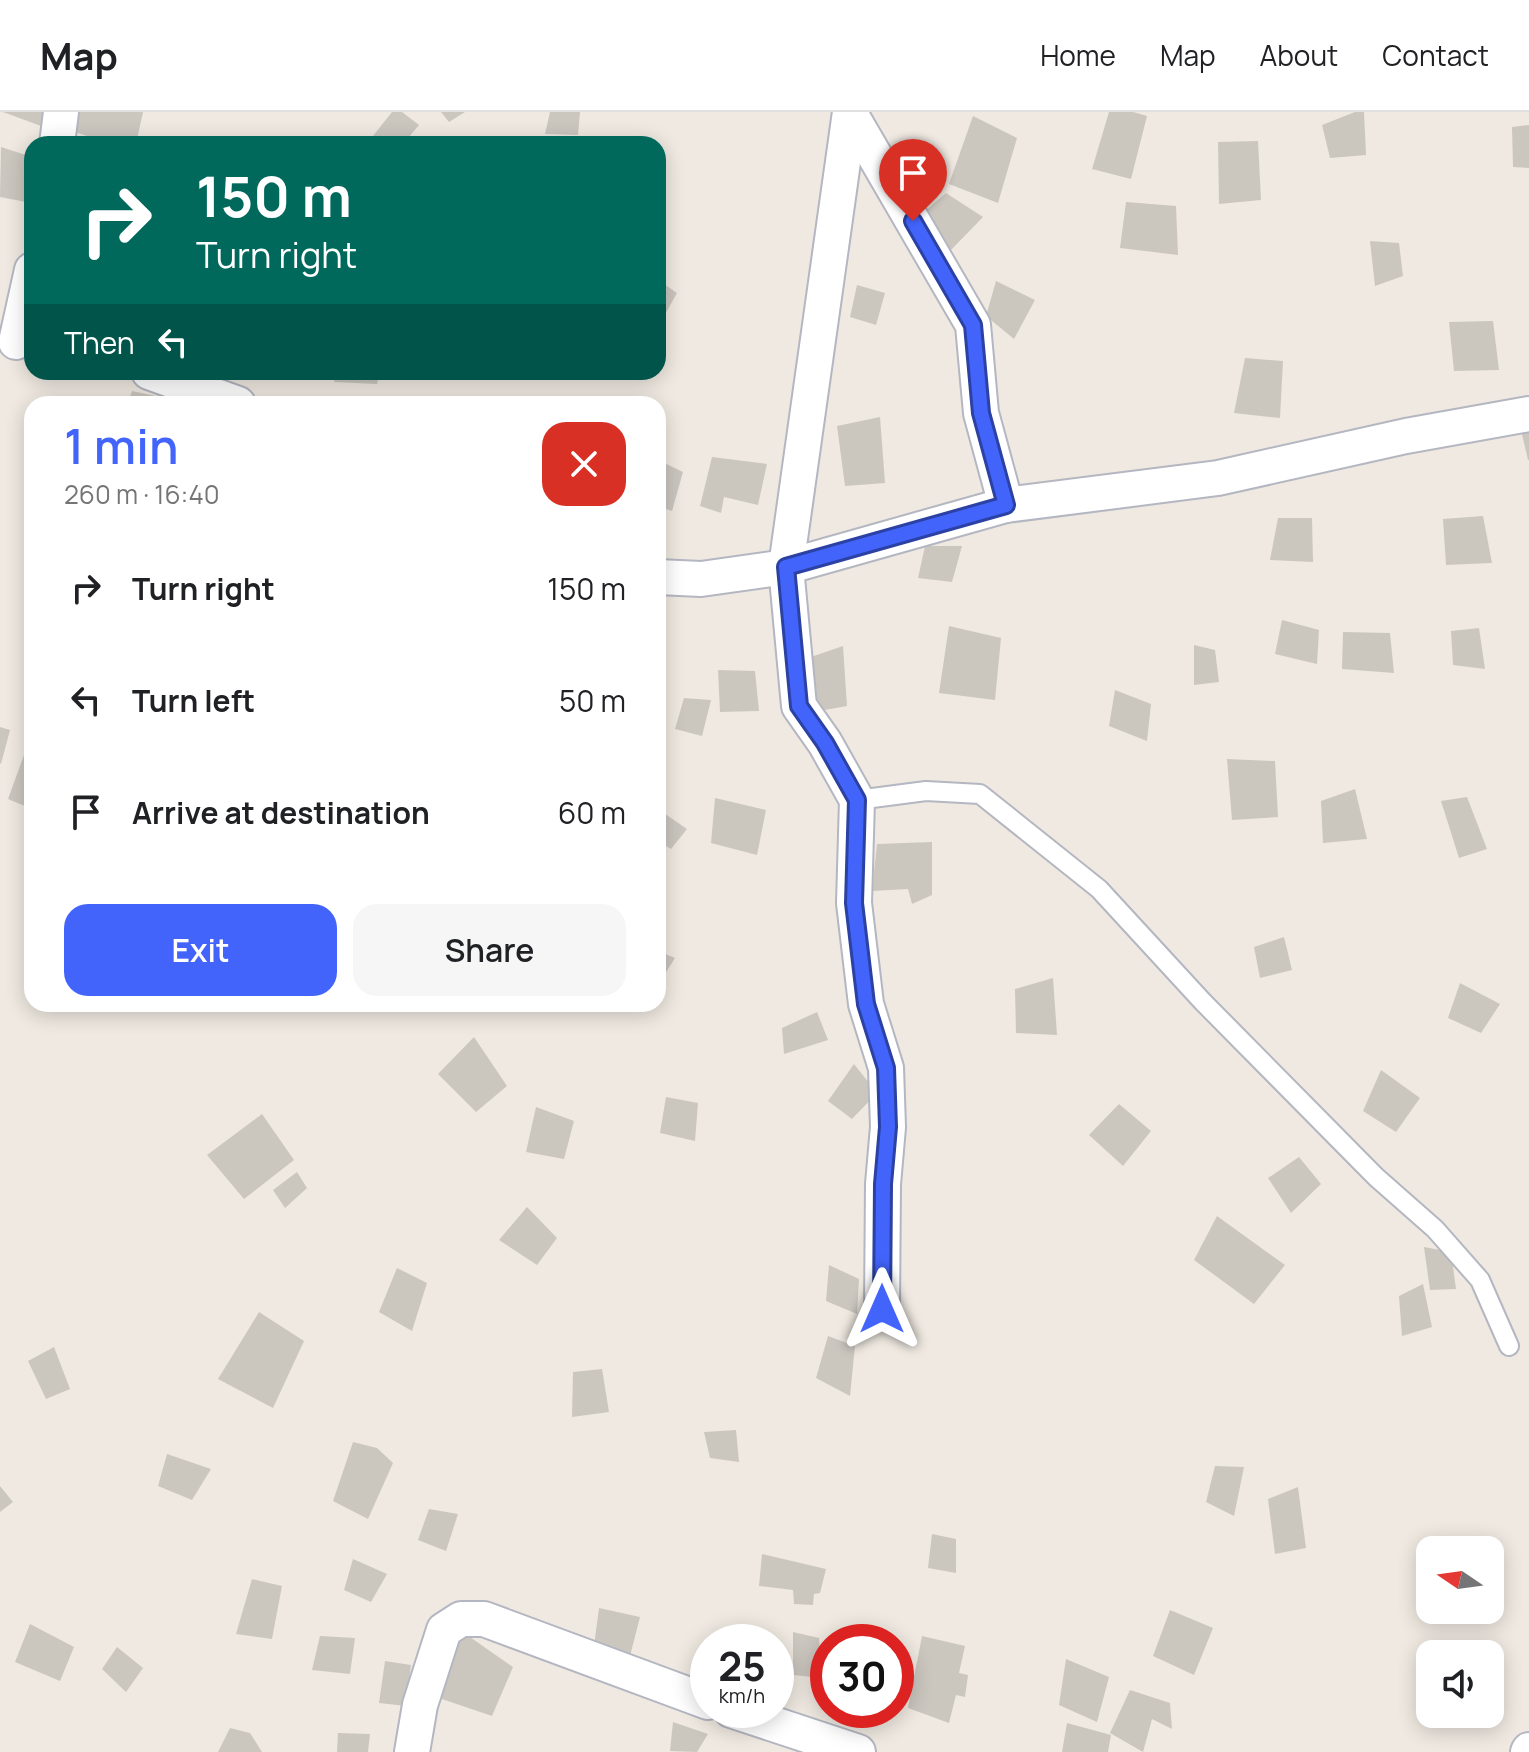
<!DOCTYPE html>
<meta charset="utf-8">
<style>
body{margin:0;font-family:Manrope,sans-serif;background:#f6f6f6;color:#202124;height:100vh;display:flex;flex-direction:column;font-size:30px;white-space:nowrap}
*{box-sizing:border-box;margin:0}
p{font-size:26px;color:#757577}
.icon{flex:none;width:44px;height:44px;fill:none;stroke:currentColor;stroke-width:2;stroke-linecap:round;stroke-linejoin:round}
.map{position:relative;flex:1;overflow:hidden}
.details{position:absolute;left:24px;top:284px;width:642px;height:616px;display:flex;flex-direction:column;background:#fff;border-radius:24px;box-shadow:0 4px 20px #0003}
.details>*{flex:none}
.top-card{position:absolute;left:24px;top:24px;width:642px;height:244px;border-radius:24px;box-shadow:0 4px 20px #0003;background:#00695c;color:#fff;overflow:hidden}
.needle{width:52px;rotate:283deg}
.fabs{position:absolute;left:1416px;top:1424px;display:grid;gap:16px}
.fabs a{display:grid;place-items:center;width:88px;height:88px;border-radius:16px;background:#fff;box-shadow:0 4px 20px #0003;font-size:40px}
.speed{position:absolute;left:690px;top:1512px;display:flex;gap:16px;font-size:40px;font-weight:700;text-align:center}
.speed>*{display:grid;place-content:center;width:104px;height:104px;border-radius:50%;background:#fff;box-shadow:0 4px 20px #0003;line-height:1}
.speed small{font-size:20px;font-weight:400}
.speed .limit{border:12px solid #d22;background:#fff;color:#111}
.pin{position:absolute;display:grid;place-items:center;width:68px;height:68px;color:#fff;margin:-82px -34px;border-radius:50% 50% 50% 0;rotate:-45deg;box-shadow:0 0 8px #0007}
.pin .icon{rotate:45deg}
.me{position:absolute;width:88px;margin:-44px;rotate:0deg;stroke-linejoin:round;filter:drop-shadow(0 0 6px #0008)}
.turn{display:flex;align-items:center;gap:28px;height:168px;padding:0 40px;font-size:36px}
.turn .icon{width:104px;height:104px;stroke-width:2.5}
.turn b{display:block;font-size:56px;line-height:68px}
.then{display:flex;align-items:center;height:76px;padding:0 40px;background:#0003;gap:16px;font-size:30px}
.round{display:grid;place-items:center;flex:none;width:84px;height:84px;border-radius:24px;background:#f6f6f6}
.summary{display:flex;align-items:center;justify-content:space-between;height:136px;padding:0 40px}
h1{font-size:48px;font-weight:600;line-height:60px;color:#4264fb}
.button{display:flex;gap:16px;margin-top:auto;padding:16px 40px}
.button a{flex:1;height:92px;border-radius:24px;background:#4264fb;color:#fff;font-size:32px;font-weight:600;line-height:92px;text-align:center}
.button a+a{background:#f6f6f6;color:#202124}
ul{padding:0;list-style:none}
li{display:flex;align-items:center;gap:24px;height:112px;padding:0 40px}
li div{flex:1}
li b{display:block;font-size:30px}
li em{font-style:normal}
header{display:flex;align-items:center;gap:48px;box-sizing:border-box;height:112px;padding:0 40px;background:#fff;border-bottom:2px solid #e0e0e0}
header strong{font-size:38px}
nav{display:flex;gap:44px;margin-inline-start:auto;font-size:28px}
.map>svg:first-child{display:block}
.building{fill:#cbc7bf}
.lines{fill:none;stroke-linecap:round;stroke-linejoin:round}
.service-casing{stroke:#b4b7c1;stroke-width:22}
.minor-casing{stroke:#b4b7c1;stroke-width:38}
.service{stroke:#fff;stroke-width:18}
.minor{stroke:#fff;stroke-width:34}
.route-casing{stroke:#2b41a3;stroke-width:20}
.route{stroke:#4264fb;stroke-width:14}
</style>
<header>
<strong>Map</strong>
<nav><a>Home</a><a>Map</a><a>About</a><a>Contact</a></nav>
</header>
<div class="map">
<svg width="1529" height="1640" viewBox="0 0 1529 1640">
<rect width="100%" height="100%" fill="#efe9e1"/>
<!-- building -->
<g class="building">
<path d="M 3,0 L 45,0 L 41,14 Z"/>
<path d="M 80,0 L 143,0 L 136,32 L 111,32 L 75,20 Z"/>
<path d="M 392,0 L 402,0 L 419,13 L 403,32 L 380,32 L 373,24 Z"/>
<path d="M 441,0 L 465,0 L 449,10 Z"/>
<path d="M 550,0 L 580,0 L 578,23 L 545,22 Z"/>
<path d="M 1109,0 L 1133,0 L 1147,4 L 1131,67 L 1092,57 Z"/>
<path d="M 1355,0 L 1364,0 L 1366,43 L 1330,46 L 1322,13 Z"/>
<path d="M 973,4 L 1017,26 L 998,91 L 949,72 Z"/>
<path d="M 1529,13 L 1529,56 L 1513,55 L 1512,15 Z"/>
<path d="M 1258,29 L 1261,88 L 1219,92 L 1218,30 Z"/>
<path d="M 1,35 L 32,45 L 32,65 L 26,90 L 0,85 Z"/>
<path d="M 946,81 L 983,105 L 950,139 L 923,101 Z"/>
<path d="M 1126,90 L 1176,94 L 1178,143 L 1120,136 Z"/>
<path d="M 1370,129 L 1399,131 L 1403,164 L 1375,174 Z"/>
<path d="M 658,168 L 677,181 L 658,215 Z"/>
<path d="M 996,169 L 1035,188 L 1014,227 L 986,204 Z"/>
<path d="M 857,173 L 885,181 L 876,213 L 850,205 Z"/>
<path d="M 1493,209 L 1499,258 L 1454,259 L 1449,210 Z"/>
<path d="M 1245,246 L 1283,249 L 1280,306 L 1234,301 Z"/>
<path d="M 337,260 L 380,260 L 377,272 L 334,270 Z"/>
<path d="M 132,279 L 156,284 L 169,292 L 127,292 Z"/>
<path d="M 880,305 L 885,371 L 845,374 L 837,314 Z"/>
<path d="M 1529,316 L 1529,348 L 1528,348 L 1521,318 Z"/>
<path d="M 712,345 L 767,352 L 758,393 L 724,385 L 721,401 L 700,394 Z"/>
<path d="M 658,348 L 683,360 L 672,399 L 658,394 Z"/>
<path d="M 1483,404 L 1492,451 L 1446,453 L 1443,407 Z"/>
<path d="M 1278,406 L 1312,406 L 1313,450 L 1270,448 Z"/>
<path d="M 925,434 L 962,434 L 952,470 L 918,466 Z"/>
<path d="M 1282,508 L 1319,518 L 1317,552 L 1275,542 Z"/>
<path d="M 949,514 L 1001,526 L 995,588 L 939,581 Z"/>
<path d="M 1479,516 L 1485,557 L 1453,553 L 1451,519 Z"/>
<path d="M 1343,520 L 1390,521 L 1394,561 L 1342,557 Z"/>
<path d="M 1194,533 L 1215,538 L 1219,570 L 1194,573 Z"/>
<path d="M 843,534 L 847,594 L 808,601 L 802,548 Z"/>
<path d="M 718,558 L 755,559 L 759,599 L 720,600 Z"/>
<path d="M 1115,578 L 1151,592 L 1147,629 L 1109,614 Z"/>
<path d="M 684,586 L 711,588 L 702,624 L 675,617 Z"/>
<path d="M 0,615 L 10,618 L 1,652 L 0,651 Z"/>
<path d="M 24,643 L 32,645 L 32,697 L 8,687 Z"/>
<path d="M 1227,647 L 1275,649 L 1278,705 L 1232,708 Z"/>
<path d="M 1355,677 L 1367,727 L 1323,731 L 1321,689 Z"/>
<path d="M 1467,685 L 1487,737 L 1459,746 L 1441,689 Z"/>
<path d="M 715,686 L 766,698 L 757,743 L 711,731 Z"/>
<path d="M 658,697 L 687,717 L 671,737 L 658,729 Z"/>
<path d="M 932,730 L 932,783 L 912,792 L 908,777 L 872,779 L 877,732 Z"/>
<path d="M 1284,825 L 1292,858 L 1260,866 L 1254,835 Z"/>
<path d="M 658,839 L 675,846 L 658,873 Z"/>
<path d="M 1053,866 L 1057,923 L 1016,921 L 1015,877 Z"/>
<path d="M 1460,871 L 1500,892 L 1481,921 L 1448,906 Z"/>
<path d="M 817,900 L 828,928 L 784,942 L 782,916 Z"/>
<path d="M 474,925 L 507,974 L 476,1000 L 438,962 Z"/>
<path d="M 854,952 L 877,981 L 852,1007 L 828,989 Z"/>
<path d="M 1381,958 L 1420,986 L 1396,1020 L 1363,999 Z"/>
<path d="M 666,985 L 698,991 L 695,1029 L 660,1021 Z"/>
<path d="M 1119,992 L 1151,1019 L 1123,1054 L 1089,1023 Z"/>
<path d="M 536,995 L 574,1009 L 564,1047 L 526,1040 Z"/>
<path d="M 262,1002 L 294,1048 L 244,1087 L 207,1043 Z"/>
<path d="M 1299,1045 L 1321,1072 L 1291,1101 L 1268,1066 Z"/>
<path d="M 297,1060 L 307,1076 L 285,1096 L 273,1078 Z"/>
<path d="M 527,1095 L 557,1126 L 537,1153 L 499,1128 Z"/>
<path d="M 1217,1104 L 1285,1153 L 1254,1192 L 1194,1148 Z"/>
<path d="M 1424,1135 L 1451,1140 L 1456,1177 L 1430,1178 Z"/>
<path d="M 829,1153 L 859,1167 L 857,1202 L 826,1189 Z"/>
<path d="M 397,1156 L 427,1171 L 412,1219 L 379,1200 Z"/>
<path d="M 1423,1172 L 1432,1215 L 1402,1224 L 1399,1184 Z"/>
<path d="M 259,1200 L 304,1229 L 273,1296 L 218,1267 Z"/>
<path d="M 828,1224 L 855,1234 L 850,1284 L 816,1266 Z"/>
<path d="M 54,1235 L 70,1277 L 46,1287 L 28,1249 Z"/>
<path d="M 602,1257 L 609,1300 L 572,1305 L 573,1260 Z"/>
<path d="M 736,1318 L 739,1350 L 710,1346 L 704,1320 Z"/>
<path d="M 353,1330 L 377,1336 L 393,1351 L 368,1407 L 333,1389 Z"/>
<path d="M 167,1342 L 211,1357 L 192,1388 L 158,1374 Z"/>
<path d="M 1215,1354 L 1244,1355 L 1234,1404 L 1206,1390 Z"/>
<path d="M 0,1374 L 13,1390 L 0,1400 Z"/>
<path d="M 1298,1375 L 1306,1436 L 1275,1442 L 1268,1387 Z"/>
<path d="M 429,1397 L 458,1402 L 446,1439 L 418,1428 Z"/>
<path d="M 932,1422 L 956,1427 L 956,1461 L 928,1456 Z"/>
<path d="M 762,1442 L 826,1457 L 820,1481 L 814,1482 L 813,1493 L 794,1492 L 793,1478 L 759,1474 Z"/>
<path d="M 353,1447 L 387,1462 L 371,1490 L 344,1478 Z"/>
<path d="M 252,1467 L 282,1474 L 272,1527 L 236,1522 Z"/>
<path d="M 599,1496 L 640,1505 L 629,1548 L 594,1534 Z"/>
<path d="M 1170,1498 L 1213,1516 L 1194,1563 L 1153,1544 Z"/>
<path d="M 30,1512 L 74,1535 L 60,1569 L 15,1550 Z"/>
<path d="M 457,1516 L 513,1555 L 492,1604 L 433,1584 Z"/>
<path d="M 793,1520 L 819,1526 L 822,1566 L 793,1563 Z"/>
<path d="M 320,1524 L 355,1526 L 350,1562 L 312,1558 Z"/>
<path d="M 922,1524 L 965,1534 L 959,1561 L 968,1563 L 965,1585 L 956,1583 L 949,1611 L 908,1596 Z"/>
<path d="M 117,1535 L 143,1556 L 126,1580 L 102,1557 Z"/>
<path d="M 1066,1547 L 1109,1565 L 1097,1610 L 1059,1593 Z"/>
<path d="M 385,1549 L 411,1553 L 406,1594 L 379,1591 Z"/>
<path d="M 1430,1552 L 1430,1591 L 1416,1587 Z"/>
<path d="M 1130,1578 L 1170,1591 L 1172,1617 L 1152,1607 L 1143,1640 L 1110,1621 Z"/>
<path d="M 673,1610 L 708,1622 L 697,1640 L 670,1639 Z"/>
<path d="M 1067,1611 L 1111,1623 L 1108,1640 L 1062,1640 Z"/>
<path d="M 230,1616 L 250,1621 L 262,1640 L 218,1640 Z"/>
<path d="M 338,1621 L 370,1622 L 368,1640 L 337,1640 Z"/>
</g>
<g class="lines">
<!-- service casing -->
<g class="service-casing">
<path id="service" d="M 857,688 L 926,679 L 980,682 L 1099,777 L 1203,890 L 1376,1065 L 1435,1117 L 1480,1168 L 1509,1234"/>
</g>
<!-- minor casing -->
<g class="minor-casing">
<g id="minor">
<path d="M 850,0 L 786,455 L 799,594 L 825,631 L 857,688 L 854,791 L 866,892 L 886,956 L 888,1015 L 883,1072 L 882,1197"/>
<path d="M 851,3 L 973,213 L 981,301 L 1006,393"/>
<path d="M 57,32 L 61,0"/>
<path d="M 16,230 L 32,158"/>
<path d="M 149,260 L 238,292"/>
<path d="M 658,465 L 701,467 L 786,455 L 1006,393 L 1218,366 L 1406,324 L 1529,302"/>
<path d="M 731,1598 L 858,1640"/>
<path d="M 412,1640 L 420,1593 L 444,1518 L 461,1507 L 484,1507 L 708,1590"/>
<path d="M 1528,1640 L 1529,1638"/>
</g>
</g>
<!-- service -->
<use href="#service" class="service"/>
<!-- minor -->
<use href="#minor" class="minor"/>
</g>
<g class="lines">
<!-- route casing -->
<g class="route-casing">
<path id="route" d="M 882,1197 L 883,1072 L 888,1015 L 886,956 L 866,892 L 854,791 L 857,688 L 825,631 L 799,594 L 786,455 L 1006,393 L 981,301 L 973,213 L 913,109"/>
</g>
<!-- route -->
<use href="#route" class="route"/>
</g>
</svg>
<div class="fabs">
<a><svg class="needle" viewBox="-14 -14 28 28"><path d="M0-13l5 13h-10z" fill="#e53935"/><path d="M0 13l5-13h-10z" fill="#757577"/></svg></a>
<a><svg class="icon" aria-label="sound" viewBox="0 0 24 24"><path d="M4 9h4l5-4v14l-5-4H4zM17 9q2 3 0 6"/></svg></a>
</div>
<div class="speed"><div>25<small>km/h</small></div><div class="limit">30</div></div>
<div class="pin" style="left:913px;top:109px;background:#d93025"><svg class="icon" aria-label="arrive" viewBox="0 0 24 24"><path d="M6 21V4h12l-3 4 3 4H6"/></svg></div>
<svg class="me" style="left:882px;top:1197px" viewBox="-20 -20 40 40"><path d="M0-17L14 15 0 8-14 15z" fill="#4264fb" stroke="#fff" stroke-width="4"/></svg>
<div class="top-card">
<div class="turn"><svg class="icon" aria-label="right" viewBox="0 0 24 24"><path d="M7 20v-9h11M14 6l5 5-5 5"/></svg><div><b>150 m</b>Turn right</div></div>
<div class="then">Then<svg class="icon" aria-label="left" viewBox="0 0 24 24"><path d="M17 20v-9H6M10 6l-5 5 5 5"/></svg></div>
</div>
<section class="details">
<div class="summary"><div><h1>1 min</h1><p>260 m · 16:40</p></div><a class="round" style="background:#d93025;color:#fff"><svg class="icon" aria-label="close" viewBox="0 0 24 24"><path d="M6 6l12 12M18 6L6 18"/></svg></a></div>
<ul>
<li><svg class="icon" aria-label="right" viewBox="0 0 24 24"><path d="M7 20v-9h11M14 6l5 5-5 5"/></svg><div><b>Turn right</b></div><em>150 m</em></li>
<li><svg class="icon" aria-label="left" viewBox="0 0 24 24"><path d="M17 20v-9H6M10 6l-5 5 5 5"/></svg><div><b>Turn left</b></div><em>50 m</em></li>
<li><svg class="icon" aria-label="arrive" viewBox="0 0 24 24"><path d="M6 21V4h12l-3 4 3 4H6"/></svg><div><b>Arrive at destination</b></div><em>60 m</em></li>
</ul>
<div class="button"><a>Exit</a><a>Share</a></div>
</section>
</div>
